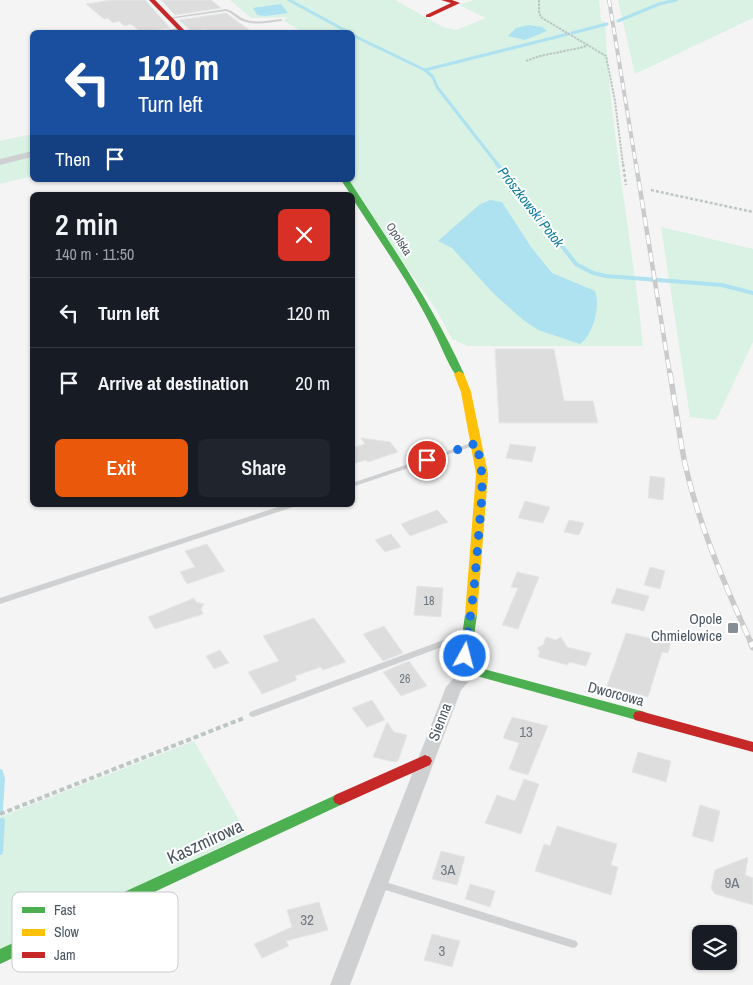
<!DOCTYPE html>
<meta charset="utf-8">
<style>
body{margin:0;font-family:"Archivo Narrow",sans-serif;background:#20242c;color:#f1f3f6;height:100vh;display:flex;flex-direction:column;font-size:19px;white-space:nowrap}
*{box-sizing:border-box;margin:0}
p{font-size:16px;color:#9ea1a6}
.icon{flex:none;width:28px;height:28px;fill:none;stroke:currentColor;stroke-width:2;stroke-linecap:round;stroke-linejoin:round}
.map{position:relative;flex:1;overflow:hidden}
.drawer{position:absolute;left:30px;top:192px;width:325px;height:315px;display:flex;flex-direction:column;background:#171b24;border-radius:8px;box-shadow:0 1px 4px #0004}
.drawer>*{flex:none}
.guide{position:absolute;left:30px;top:30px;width:325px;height:152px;border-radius:8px;box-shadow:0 1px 4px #0004;background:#1a4fa0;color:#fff;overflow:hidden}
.tools{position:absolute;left:692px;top:925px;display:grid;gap:10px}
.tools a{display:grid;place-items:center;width:45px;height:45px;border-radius:8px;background:#171b24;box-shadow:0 1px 4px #0004;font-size:25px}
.pin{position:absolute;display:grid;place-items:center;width:42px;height:42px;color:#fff;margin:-21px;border:2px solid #fff;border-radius:50%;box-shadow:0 1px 5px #0007}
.me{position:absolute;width:55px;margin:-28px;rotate:7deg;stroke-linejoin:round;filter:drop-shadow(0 0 4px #0008)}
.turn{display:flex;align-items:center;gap:18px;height:105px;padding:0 25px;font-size:22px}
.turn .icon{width:65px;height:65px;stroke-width:2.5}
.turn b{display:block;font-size:35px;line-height:42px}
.then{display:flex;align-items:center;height:48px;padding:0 25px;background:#0003;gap:10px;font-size:19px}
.round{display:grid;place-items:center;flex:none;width:52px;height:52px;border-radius:8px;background:#20242c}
.summary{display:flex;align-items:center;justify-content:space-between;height:85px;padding:0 25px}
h1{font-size:30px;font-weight:600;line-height:38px}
.button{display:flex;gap:10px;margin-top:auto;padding:10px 25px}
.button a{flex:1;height:58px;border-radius:8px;background:#ea580c;color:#fff;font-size:20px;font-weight:600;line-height:58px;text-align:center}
.button a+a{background:#20242c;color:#f1f3f6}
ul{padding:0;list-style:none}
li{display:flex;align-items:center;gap:15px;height:70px;padding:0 25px;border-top:1px solid #363941}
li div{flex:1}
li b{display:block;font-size:19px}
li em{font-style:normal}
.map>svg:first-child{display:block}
.green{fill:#d9f2e3}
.water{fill:#aee2f0}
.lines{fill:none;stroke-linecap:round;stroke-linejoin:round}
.stream-far2{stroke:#aee2f0;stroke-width:3}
.stream-far1{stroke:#aee2f0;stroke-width:4}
.stream{stroke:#aee2f0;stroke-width:6}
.building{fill:#ddddde;stroke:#e5e6e7}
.path-far2{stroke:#bcc7c4;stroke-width:2;stroke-dasharray:2.5 1;stroke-linecap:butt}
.path-far1{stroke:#bcc7c4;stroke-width:2.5;stroke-dasharray:3 2;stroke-linecap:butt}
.path{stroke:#bcc7c4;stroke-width:4;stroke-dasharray:5 3;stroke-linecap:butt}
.lane{fill:#ced0d2;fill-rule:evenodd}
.street{fill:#ced0d2;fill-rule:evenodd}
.fast{fill:#4caf50;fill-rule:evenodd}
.slow{fill:#ffc107;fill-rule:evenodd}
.jam{fill:#c62828;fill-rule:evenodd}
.rail-far3-casing{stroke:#c9cacc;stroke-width:4}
.rail-far2-casing{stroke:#c9cacc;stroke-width:4.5}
.rail-far1-casing{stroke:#c9cacc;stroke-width:5.5}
.rail-casing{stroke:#c9cacc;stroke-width:7}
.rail-far3{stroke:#fff;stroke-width:2.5;stroke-dasharray:7;stroke-linecap:butt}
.rail-far2{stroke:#fff;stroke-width:3;stroke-dasharray:9;stroke-linecap:butt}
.rail-far1{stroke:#fff;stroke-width:4;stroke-dasharray:11;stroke-linecap:butt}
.rail{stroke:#fff;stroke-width:5;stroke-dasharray:14;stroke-linecap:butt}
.route{stroke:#1a73e8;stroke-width:9;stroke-dasharray:0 16.2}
.poi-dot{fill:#868d94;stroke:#fff;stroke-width:2}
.labels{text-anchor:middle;stroke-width:4;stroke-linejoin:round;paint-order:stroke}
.far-street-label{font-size:12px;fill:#4a5661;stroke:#fff}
.number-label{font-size:12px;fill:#707881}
.far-water-label{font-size:14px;font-style:italic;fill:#0c7c9b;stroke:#fff}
.poi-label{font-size:15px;fill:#4a5661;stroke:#fff;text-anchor:end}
.street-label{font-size:15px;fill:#4a5661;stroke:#fff}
.near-number-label{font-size:15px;fill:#707881}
.near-street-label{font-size:18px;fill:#4a5661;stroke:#fff}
.key{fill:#fff;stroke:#c9ccd0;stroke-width:1}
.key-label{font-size:14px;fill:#4a5661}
</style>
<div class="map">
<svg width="753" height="985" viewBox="0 0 753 985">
<rect width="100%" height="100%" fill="#f4f4f4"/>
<!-- green -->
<g class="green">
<path d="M 230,0 L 395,0 L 443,27 L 456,30 L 486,18 L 459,5 L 473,0 L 599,0 L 601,21 L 605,22 C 610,130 632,238 643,346 L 468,346 L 452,339 L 437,311 L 347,180 L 352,180 L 352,32 L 303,32 L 284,21 L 287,17 L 251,18 Z"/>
<path d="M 618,0 L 753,0 L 753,18 L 635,74 Z"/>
<path d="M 32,134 L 32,176 L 0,184 L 0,141 Z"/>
<path d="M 661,227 L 753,249 L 753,342 L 716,420 L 690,417 Z"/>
<path d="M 194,741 L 247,834 L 0,953 L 0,817 Z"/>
</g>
<!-- water -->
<g class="water">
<path d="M 281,4 L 288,13 L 266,16 L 257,15 L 253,8 Z"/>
<path d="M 528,25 L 542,27 L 547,31 L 525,40 L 508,36 L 516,28 Z"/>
<path d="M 490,200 L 502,202 L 531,247 L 552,273 L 595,291 C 601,306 593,335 580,344 L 538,330 L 522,319 L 494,294 L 452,248 L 438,241 L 479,205 Z"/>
</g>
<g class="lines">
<!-- stream-far2 -->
<g class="stream-far2">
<path d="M 289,0 L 348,32"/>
<path d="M 618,21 L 659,4 L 676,0"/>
<path d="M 572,33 L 607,24"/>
<path d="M 352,35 L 425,70 L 433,77 L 437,87 L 498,165"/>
<path d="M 425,70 L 568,34"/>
</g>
<!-- stream-far1 -->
<path class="stream-far1" d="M 497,164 L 576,264 L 593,273 L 606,276 L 722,285 L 753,293"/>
<!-- stream -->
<g class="stream">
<path d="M 0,772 L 2,779 L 0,809"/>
<path d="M 0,852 L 2,821"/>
</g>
</g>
<!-- building -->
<g class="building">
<path d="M 111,0 L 145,0 L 170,28 L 141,32 L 131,24 L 124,26 L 119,21 L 113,23 L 108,18 L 104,19 L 86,4 Z"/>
<path d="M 161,0 L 211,0 L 221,8 L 175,15 Z"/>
<path d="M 226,13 L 252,32 L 210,32 L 205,29 L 191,31 L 179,20 Z"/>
<path d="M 495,349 L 554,349 L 564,401 L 593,401 L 598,423 L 499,423 Z"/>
<path d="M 361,438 L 390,442 L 398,452 L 368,462 L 366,460 L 352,464 L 352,448 L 365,444 Z"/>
<path d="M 510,444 L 536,447 L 532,462 L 506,458 Z"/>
<path d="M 650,476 L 665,478 L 663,500 L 648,498 Z"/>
<path d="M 525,501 L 550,507 L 543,523 L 518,518 Z"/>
<path d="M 437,510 L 448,522 L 410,536 L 401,524 Z"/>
<path d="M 569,520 L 584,523 L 579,535 L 564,532 Z"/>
<path d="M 391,534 L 401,547 L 385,552 L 375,540 Z"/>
<path d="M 207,544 L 225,571 L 187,584 L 180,572 L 195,567 L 185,551 Z"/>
<path d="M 650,567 L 665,571 L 660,589 L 644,585 Z"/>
<path d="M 517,572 L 539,577 L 518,629 L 502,625 L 518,588 L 511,587 Z"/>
<path d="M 417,586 L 443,588 L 441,617 L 414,615 Z"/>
<path d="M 617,588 L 649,596 L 644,611 L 611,603 Z"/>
<path d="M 194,598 L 196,602 L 204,604 L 201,609 L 203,614 L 155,629 L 148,617 Z"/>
<path d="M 314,618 L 346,662 L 323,670 L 321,667 L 295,676 L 297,680 L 262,694 L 248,672 L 279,661 L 263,636 Z"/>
<path d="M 384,626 L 403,653 L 383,661 L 363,634 Z"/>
<path d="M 626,633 L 654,639 L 655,635 L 672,638 L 668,653 L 662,652 L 648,697 L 607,686 Z"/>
<path d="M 546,637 L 556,640 L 561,637 L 567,647 L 591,653 L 586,666 L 569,662 L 568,665 L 538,657 L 540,652 L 537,648 L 543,645 Z"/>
<path d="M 220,650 L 229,663 L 214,669 L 206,656 Z"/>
<path d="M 409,661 L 427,686 L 401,696 L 383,672 Z"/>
<path d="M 372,700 L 385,720 L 367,727 L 352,708 Z"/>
<path d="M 512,717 L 548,726 L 528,775 L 509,769 L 519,743 L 503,738 Z"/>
<path d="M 387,722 L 394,732 L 407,735 L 398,761 L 394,762 L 373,757 Z"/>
<path d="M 638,752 L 671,761 L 666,782 L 632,772 Z"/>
<path d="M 524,779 L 539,784 L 521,834 L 485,823 L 497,795 L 515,801 Z"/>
<path d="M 700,805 L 720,811 L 713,842 L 692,836 Z"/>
<path d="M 557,826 L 617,844 L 611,865 L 618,867 L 611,895 L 535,871 L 544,844 L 550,846 Z"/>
<path d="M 441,851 L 465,857 L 457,885 L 432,879 Z"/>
<path d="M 748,857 L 745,875 L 753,878 L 753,905 L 715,894 L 711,888 L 715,870 Z"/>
<path d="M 470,884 L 495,891 L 490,907 L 465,899 Z"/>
<path d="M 319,902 L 328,930 L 286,941 L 289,946 L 262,958 L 254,944 L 292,927 L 287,910 Z"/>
<path d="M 432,934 L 460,941 L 452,967 L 424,960 Z"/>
</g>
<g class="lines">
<!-- path-far2 -->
<g class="path-far2">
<path d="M 539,0 L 539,13 L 542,18 L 606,56 L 615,101 L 623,165"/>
<path d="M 526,61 L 540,56 L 584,47 L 588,44"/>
</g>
<!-- path-far1 -->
<g class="path-far1">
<path d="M 623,164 L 626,185"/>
<path d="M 651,190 L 753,212"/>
</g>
<!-- path -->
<path class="path" d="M 0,814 L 244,718"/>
<!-- lane -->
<g class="lane">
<path d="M 226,9 C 234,11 237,16 244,19 C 255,24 270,20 281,19 L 283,20 L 281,21 C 268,23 252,26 240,20 C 235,17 232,13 226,11 L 169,19 L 167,18 Z"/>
<path d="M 178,28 L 180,29 L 179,30 L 163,32 L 156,32 Z"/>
<path d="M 474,442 L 477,444 L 476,445 L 352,487 L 352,483 Z"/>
<path d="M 284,505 L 294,505 L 293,507 L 0,604 L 0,598 Z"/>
<path d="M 465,637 L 468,638 L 469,640 L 468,642 L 450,644 L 256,716 L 253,717 L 250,716 L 249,714 L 250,712 L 446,639 Z"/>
<path d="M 379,880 L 573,940 L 576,941 L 578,944 L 576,947 L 573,948 L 379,888 L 376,887 L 374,884 L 376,881 Z"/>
</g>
<!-- street -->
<g class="street">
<path d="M 32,151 L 32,157 L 0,165 L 0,159 Z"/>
<path d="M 471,664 L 477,666 L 479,670 L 461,690 L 350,985 L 330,985 L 446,687 L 465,666 Z"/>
</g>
<!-- fast -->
<g class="fast">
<path d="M 341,180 L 349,180 C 390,243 433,305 464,374 L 463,376 L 459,377 C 452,375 440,343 435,334 C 412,286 381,243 352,198 L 352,195 L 351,195 Z"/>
<path d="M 471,611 L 475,612 L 477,615 L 471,656 L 476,667 L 645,712 L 647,716 L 645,720 L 640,721 L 466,673 L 459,656 L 465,615 L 467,612 Z"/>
<path d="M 340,793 L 345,795 L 347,799 L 345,803 L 0,964 L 0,949 Z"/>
</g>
<!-- slow -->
<path class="slow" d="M 459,371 L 464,374 L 471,392 L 488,474 L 477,615 L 475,618 L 467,618 L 465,615 L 476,474 L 461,392 L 454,374 Z"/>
<!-- jam -->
<g class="jam">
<path d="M 149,0 L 155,0 L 186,32 L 180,32 Z"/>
<path d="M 441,0 L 452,0 L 460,3 L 430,17 L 426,17 L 426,15 L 451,3 Z"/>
<path d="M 640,711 L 753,742 L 753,752 L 635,720 L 633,716 L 635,712 Z"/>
<path d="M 425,755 L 430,757 L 432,761 L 430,765 L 345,803 L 340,805 L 335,803 L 333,799 L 335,795 Z"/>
</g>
<!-- rail-far3 casing -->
<g class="rail-far3-casing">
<path id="rail-far3" d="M 609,0 L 636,165"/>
</g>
<!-- rail-far2 casing -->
<g class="rail-far2-casing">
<path id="rail-far2" d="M 636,164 L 670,375"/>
</g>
<!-- rail-far1 casing -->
<g class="rail-far1-casing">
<path id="rail-far1" d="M 670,373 C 675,403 679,434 685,464 C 699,526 725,585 751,643"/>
</g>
<!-- rail casing -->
<g class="rail-casing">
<path id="rail" d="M 751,642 L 753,647"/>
</g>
<!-- rail-far3 -->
<use href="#rail-far3" class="rail-far3"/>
<!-- rail-far2 -->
<use href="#rail-far2" class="rail-far2"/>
<!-- rail-far1 -->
<use href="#rail-far1" class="rail-far1"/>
<!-- rail -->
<use href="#rail" class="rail"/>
</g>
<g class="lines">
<!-- route -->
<path class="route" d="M 427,460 L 477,443 L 482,474 L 482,496 L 474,589 L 465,656"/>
</g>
<!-- markers -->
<rect class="poi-dot" x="727" y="622" width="12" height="12" rx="2.5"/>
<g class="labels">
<!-- far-street labels -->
<g class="far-street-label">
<text transform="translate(399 239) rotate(57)" y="4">Opolska</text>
</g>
<!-- number labels -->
<g class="number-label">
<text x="429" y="605">18</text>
<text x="405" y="683">26</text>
</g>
<!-- far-water labels -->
<g class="far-water-label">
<text transform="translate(531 207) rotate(52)" y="5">Prószkowski Potok</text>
</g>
<!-- poi labels -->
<g class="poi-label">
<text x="722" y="624">Opole<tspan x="722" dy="17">Chmielowice</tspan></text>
</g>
<!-- street labels -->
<g class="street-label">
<text transform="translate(616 694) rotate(15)" y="5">Dworcowa</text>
<text transform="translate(440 722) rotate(-69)" y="5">Sienna</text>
</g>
<!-- near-number labels -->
<g class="near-number-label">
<text x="526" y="737">13</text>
<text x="448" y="875">3A</text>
<text x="732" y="888">9A</text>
<text x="307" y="925">32</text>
<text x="442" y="956">3</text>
</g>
<!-- near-street labels -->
<g class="near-street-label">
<text transform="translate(205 842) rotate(-25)" y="6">Kaszmirowa</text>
</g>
</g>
<!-- legend -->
<rect x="12" y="892" width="166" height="80" rx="8" class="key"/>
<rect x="22" y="907" width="23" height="6" fill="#4caf50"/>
<rect x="22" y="929" width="23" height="7" fill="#ffc107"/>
<rect x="22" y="952" width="23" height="6" fill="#c62828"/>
<g class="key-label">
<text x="54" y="915">Fast</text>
<text x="54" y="937">Slow</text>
<text x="54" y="960">Jam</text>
</g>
</svg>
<div class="tools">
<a><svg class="icon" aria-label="layers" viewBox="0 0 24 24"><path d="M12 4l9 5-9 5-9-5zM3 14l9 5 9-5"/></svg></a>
</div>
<div class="pin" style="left:427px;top:460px;background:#d93025"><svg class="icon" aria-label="arrive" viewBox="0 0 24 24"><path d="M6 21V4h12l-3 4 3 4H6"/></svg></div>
<svg class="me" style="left:465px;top:656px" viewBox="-20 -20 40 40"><circle r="17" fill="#1a73e8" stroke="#fff" stroke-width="3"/><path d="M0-11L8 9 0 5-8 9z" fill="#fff"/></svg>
<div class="guide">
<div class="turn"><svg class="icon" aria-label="left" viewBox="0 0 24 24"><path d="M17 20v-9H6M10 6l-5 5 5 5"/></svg><div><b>120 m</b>Turn left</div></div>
<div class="then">Then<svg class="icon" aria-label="arrive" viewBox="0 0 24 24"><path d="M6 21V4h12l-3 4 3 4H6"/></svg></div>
</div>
<section class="drawer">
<div class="summary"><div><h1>2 min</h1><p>140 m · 11:50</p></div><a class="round" style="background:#d93025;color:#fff"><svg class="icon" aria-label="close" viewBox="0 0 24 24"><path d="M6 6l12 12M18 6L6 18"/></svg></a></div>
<ul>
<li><svg class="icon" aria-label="left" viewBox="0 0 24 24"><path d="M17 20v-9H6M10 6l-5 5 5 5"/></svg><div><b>Turn left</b></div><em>120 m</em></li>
<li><svg class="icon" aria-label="arrive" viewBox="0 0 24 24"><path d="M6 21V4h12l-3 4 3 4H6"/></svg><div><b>Arrive at destination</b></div><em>20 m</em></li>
</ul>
<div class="button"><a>Exit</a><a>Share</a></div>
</section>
</div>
